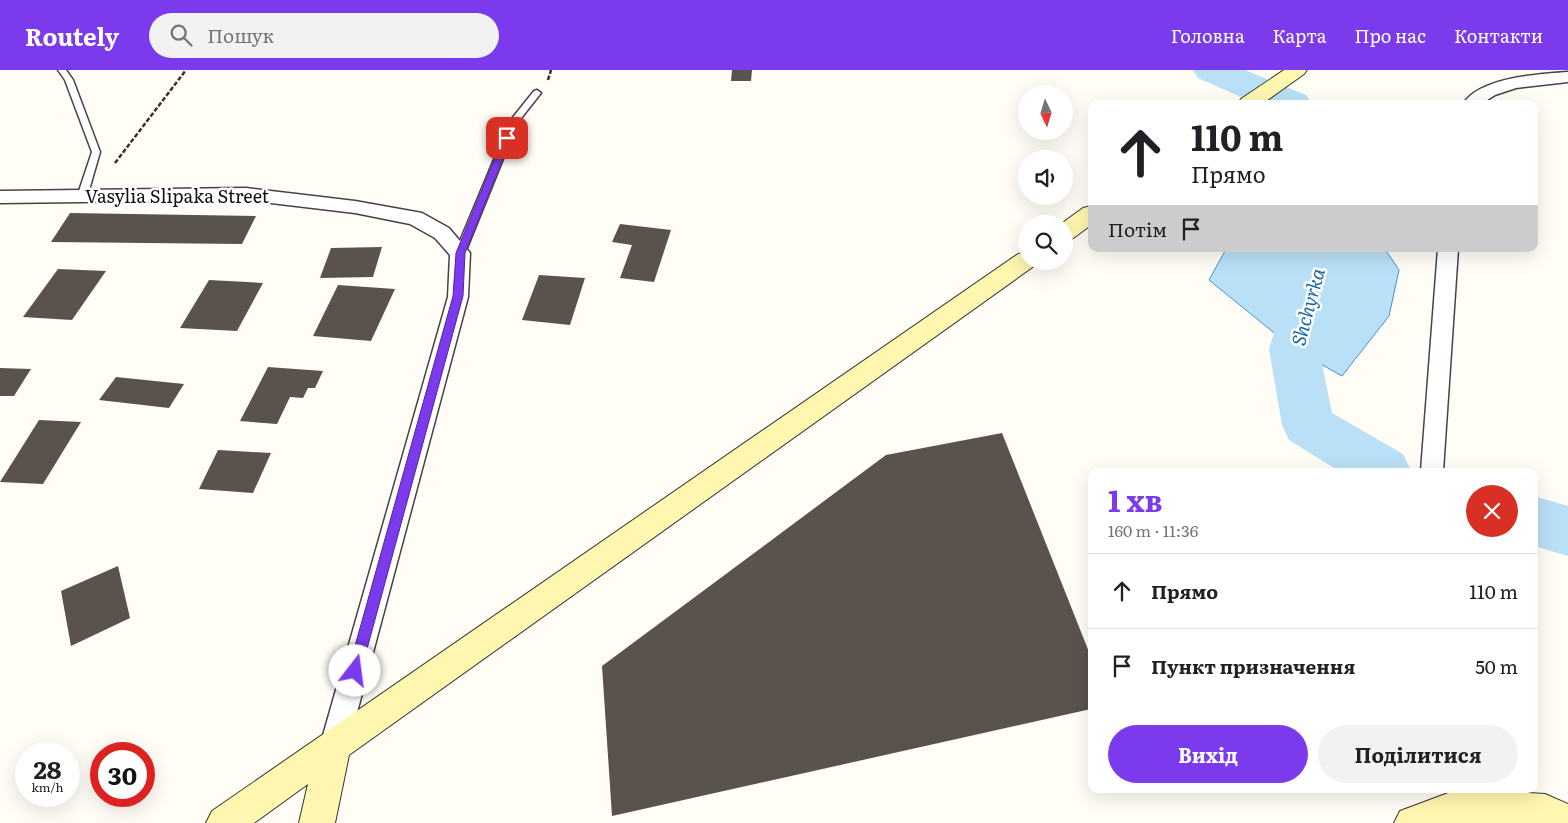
<!DOCTYPE html>
<html lang="uk">
<meta charset="utf-8">
<style>
body{margin:0;font-family:Literata,serif;background:#f2f2f2;color:#202124;height:100vh;display:flex;flex-direction:column;font-size:19px;white-space:nowrap}
*{box-sizing:border-box;margin:0}
p{font-size:16px;color:#757577}
.icon{flex:none;width:28px;height:28px;fill:none;stroke:currentColor;stroke-width:2;stroke-linecap:round;stroke-linejoin:round}
.map{position:relative;flex:1;overflow:hidden}
.drawer{position:absolute;left:1088px;top:398px;width:450px;height:325px;display:flex;flex-direction:column;background:#fff;border-radius:10px;box-shadow:0 5px 20px #0002}
.drawer>*{flex:none}
.guide{position:absolute;left:1088px;top:30px;width:450px;height:152px;border-radius:10px;box-shadow:0 5px 20px #0002;background:#fff;color:#202124;overflow:hidden}
.needle{width:32px;rotate:176deg}
.buttons{position:absolute;left:1018px;top:15px;display:grid;gap:10px}
.buttons a{display:grid;place-items:center;width:55px;height:55px;border-radius:50%;background:#fff;box-shadow:0 5px 20px #0002;font-size:25px}
.speed{position:absolute;left:15px;top:672px;display:flex;gap:10px;font-size:25px;font-weight:700;text-align:center}
.speed>*{display:grid;place-content:center;width:65px;height:65px;border-radius:50%;background:#fff;box-shadow:0 5px 20px #0002;line-height:1}
.speed small{font-size:12px;font-weight:400}
.speed .limit{border:8px solid #d22;background:#fff;color:#111}
.pin{position:absolute;display:grid;place-items:center;width:42px;height:42px;color:#fff;margin:-21px;border-radius:10px;box-shadow:0 2px 8px #0006}
.me{position:absolute;width:55px;margin:-28px;rotate:15deg;stroke-linejoin:round;filter:drop-shadow(0 0 4px #0008)}
.turn{display:flex;align-items:center;gap:18px;height:105px;padding:0 20px;font-size:22px}
.turn .icon{width:65px;height:65px;stroke-width:2.5}
.turn b{display:block;font-size:35px;line-height:42px}
.then{display:flex;align-items:center;height:48px;padding:0 20px;background:#0003;gap:10px;font-size:19px}
.round{display:grid;place-items:center;flex:none;width:52px;height:52px;border-radius:26px;background:#f2f2f2}
.overview{display:flex;align-items:center;justify-content:space-between;height:85px;padding:0 20px}
h1{font-size:30px;font-weight:700;line-height:38px;color:#7c3aed}
.action{display:flex;gap:10px;margin-top:auto;padding:10px 20px}
.action a{flex:1;height:58px;border-radius:30px;background:#7c3aed;color:#fff;font-size:20px;font-weight:700;line-height:58px;text-align:center}
.action a+a{background:#f2f2f2;color:#202124}
ul{padding:0;list-style:none}
li{display:flex;align-items:center;gap:15px;height:75px;padding:0 20px;border-top:1px solid #e0e0e0}
li div{flex:1}
li b{display:block;font-size:19px}
li em{font-style:normal}
header{display:flex;align-items:center;gap:30px;box-sizing:border-box;height:70px;padding:0 25px;background:#7c3aed;color:#fff}
header strong{font-size:24px}
nav{display:flex;gap:28px;margin-inline-start:auto;font-size:18px}
.search{width:350px;height:45px;background:#f2f2f2;display:flex;align-items:center;gap:12px;box-sizing:border-box;padding:0 18px;border-radius:28px;color:#757577;font-size:19px}
.map>svg:first-child{display:block}
.water{fill:#b9e0f7;stroke:#3f96cf}
.lines{fill:none;stroke-linecap:round;stroke-linejoin:round}
.river{fill:#b9e0f7;fill-rule:evenodd}
.building{fill:#5a524d}
.lane-casing{stroke:#444;stroke-width:3}
.street-casing{stroke:#444;stroke-width:3}
.secondary-casing{stroke:#333;stroke-width:2}
.path{stroke:#333;stroke-width:2.5;stroke-dasharray:4.5 2;stroke-linecap:butt}
.lane{fill:#fff;fill-rule:evenodd}
.street{fill:#fff;fill-rule:evenodd}
.secondary{fill:#fff6b0;fill-rule:evenodd}
.route{fill:#7c3aed;stroke:#51269a}
.labels{text-anchor:middle;stroke-width:5;stroke-linejoin:round;paint-order:stroke}
.street-label{font-size:18px;fill:#111;stroke:#fff}
.water-label{font-size:19px;font-style:italic;fill:#1768a6;stroke:#fff}
</style>
<header>
<strong>Routely</strong>
<div class="search"><svg class="icon" aria-label="search" viewBox="0 0 24 24"><circle cx="10" cy="10" r="6"/><path d="M15 15l6 6"/></svg>Пошук</div>
<nav><a>Головна</a><a>Карта</a><a>Про нас</a><a>Контакти</a></nav>
</header>
<div class="map">
<svg width="1568" height="753" viewBox="0 0 1568 753">
<rect width="100%" height="100%" fill="#fffdf5"/>
<!-- water -->
<path class="water" d="M 1226,179 L 1385,179 L 1399,200 L 1389,246 L 1342,306 L 1294,279 L 1209,210 Z"/>
<g class="lines">
<!-- river -->
<g class="river">
<path d="M 1193,0 L 1245,0 L 1306,25 L 1312,34 L 1257,34 L 1198,8 Z"/>
<path d="M 1300,179 L 1346,179 L 1319,279 L 1332,343 L 1403,384 L 1411,401 L 1339,401 L 1289,370 L 1282,355 L 1269,279 Z"/>
<path d="M 1534,426 L 1568,436 L 1568,486 L 1534,476 Z"/>
</g>
</g>
<!-- building -->
<g class="building">
<path d="M 732,0 L 752,0 L 751,11 L 731,11 Z"/>
<path d="M 70,143 L 256,146 L 242,174 L 51,172 Z"/>
<path d="M 620,154 L 671,160 L 654,212 L 620,208 L 632,175 L 612,172 Z"/>
<path d="M 382,177 L 373,207 L 320,208 L 331,178 Z"/>
<path d="M 58,199 L 106,201 L 72,250 L 23,247 Z"/>
<path d="M 539,205 L 585,208 L 570,255 L 522,250 Z"/>
<path d="M 209,210 L 263,213 L 237,261 L 180,258 Z"/>
<path d="M 338,215 L 395,219 L 371,271 L 313,266 Z"/>
<path d="M 268,297 L 323,301 L 315,318 L 308,318 L 303,328 L 290,327 L 277,354 L 240,351 Z"/>
<path d="M 0,298 L 31,299 L 14,326 L 0,326 Z"/>
<path d="M 116,307 L 184,314 L 169,338 L 99,330 Z"/>
<path d="M 39,350 L 81,352 L 43,414 L 0,412 Z"/>
<path d="M 1002,363 L 1091,587 L 1091,639 L 612,746 L 602,596 L 886,385 Z"/>
<path d="M 218,380 L 271,383 L 253,423 L 199,419 Z"/>
<path d="M 118,496 L 130,548 L 71,576 L 61,521 Z"/>
</g>
<g class="lines">
<!-- lane casing -->
<g class="lane-casing">
<g id="lane">
<path d="M 58,0 L 66,0 L 73,10 L 100,82 L 87,127 L 82,130 L 77,127 L 92,82 L 65,10 Z"/>
<path d="M 537,20 L 541,23 L 518,52 L 465,183 L 460,186 L 457,185 L 455,183 L 510,51 L 534,21 Z"/>
</g>
</g>
<!-- street casing -->
<g class="street-casing">
<g id="street">
<path d="M 1568,2 L 1568,12 L 1516,18 L 1495,25 L 1481,34 L 1463,34 C 1480,7 1539,4 1568,2 Z"/>
<path d="M 246,118 L 355,131 L 422,143 L 449,158 L 470,183 L 468,227 L 348,676 L 344,686 L 334,690 L 324,686 L 320,676 L 448,227 L 450,185 L 435,168 L 410,154 L 355,143 L 246,130 L 0,133 L 0,121 Z"/>
<path d="M 1438,179 L 1458,179 L 1443,401 L 1421,401 Z"/>
</g>
</g>
<!-- secondary casing -->
<g class="secondary-casing">
<g id="secondary">
<path d="M 1284,0 L 1307,0 L 1304,4 L 1262,34 L 1238,34 L 1241,29 Z"/>
<path d="M 1091,136 L 1091,155 L 1072,169 L 1064,171 L 1064,154 L 1061,154 L 1083,138 Z"/>
<path d="M 1026,182 L 1026,191 L 1037,191 L 1034,196 L 349,685 L 335,753 L 299,753 L 308,714 L 254,753 L 206,753 L 212,741 L 1018,184 Z"/>
<path d="M 1459,719 L 1545,724 L 1568,734 L 1568,753 L 1394,753 L 1400,741 Z"/>
</g>
</g>
<!-- path -->
<g class="path">
<path d="M 548,10 L 551,0"/>
<path d="M 115,93 L 186,0"/>
</g>
<!-- lane -->
<use href="#lane" class="lane"/>
<!-- street -->
<use href="#street" class="street"/>
<!-- secondary -->
<use href="#secondary" class="secondary"/>
</g>
<!-- route -->
<path class="route" d="M 507,65 L 511,68 L 465,183 L 463,226 L 361,601 L 359,606 L 355,608 L 350,606 L 348,601 L 453,226 L 456,183 L 503,68 Z"/>
<g class="labels">
<!-- street labels -->
<g class="street-label">
<text x="177" y="133">Vasylia Slipaka Street</text>
</g>
<!-- water labels -->
<g class="water-label">
<text transform="translate(1308 237) rotate(-75)" y="7">Shchyrka</text>
</g>
</g>
</svg>
<div class="buttons">
<a><svg class="needle" viewBox="-14 -14 28 28"><path d="M0-13l5 13h-10z" fill="#e53935"/><path d="M0 13l5-13h-10z" fill="#757577"/></svg></a>
<a><svg class="icon" aria-label="sound" viewBox="0 0 24 24"><path d="M4 9h4l5-4v14l-5-4H4zM17 9q2 3 0 6"/></svg></a>
<a><svg class="icon" aria-label="search" viewBox="0 0 24 24"><circle cx="10" cy="10" r="6"/><path d="M15 15l6 6"/></svg></a>
</div>
<div class="speed"><div>28<small>km/h</small></div><div class="limit">30</div></div>
<div class="pin" style="left:507px;top:68px;background:#d93025"><svg class="icon" aria-label="arrive" viewBox="0 0 24 24"><path d="M6 21V4h12l-3 4 3 4H6"/></svg></div>
<svg class="me" style="left:355px;top:601px" viewBox="-20 -20 40 40"><circle r="19" fill="#fff"/><path d="M0-13L10 11 0 6-10 11z" fill="#7c3aed"/></svg>
<div class="guide">
<div class="turn"><svg class="icon" aria-label="ahead" viewBox="0 0 24 24"><path d="M12 20V5M6 11l6-6 6 6"/></svg><div><b>110 m</b>Прямо</div></div>
<div class="then">Потім<svg class="icon" aria-label="arrive" viewBox="0 0 24 24"><path d="M6 21V4h12l-3 4 3 4H6"/></svg></div>
</div>
<section class="drawer">
<div class="overview"><div><h1>1 хв</h1><p>160 m · 11:36</p></div><a class="round" style="background:#d93025;color:#fff"><svg class="icon" aria-label="close" viewBox="0 0 24 24"><path d="M6 6l12 12M18 6L6 18"/></svg></a></div>
<ul>
<li><svg class="icon" aria-label="ahead" viewBox="0 0 24 24"><path d="M12 20V5M6 11l6-6 6 6"/></svg><div><b>Прямо</b></div><em>110 m</em></li>
<li><svg class="icon" aria-label="arrive" viewBox="0 0 24 24"><path d="M6 21V4h12l-3 4 3 4H6"/></svg><div><b>Пункт призначення</b></div><em>50 m</em></li>
</ul>
<div class="action"><a>Вихід</a><a>Поділитися</a></div>
</section>
</div>
